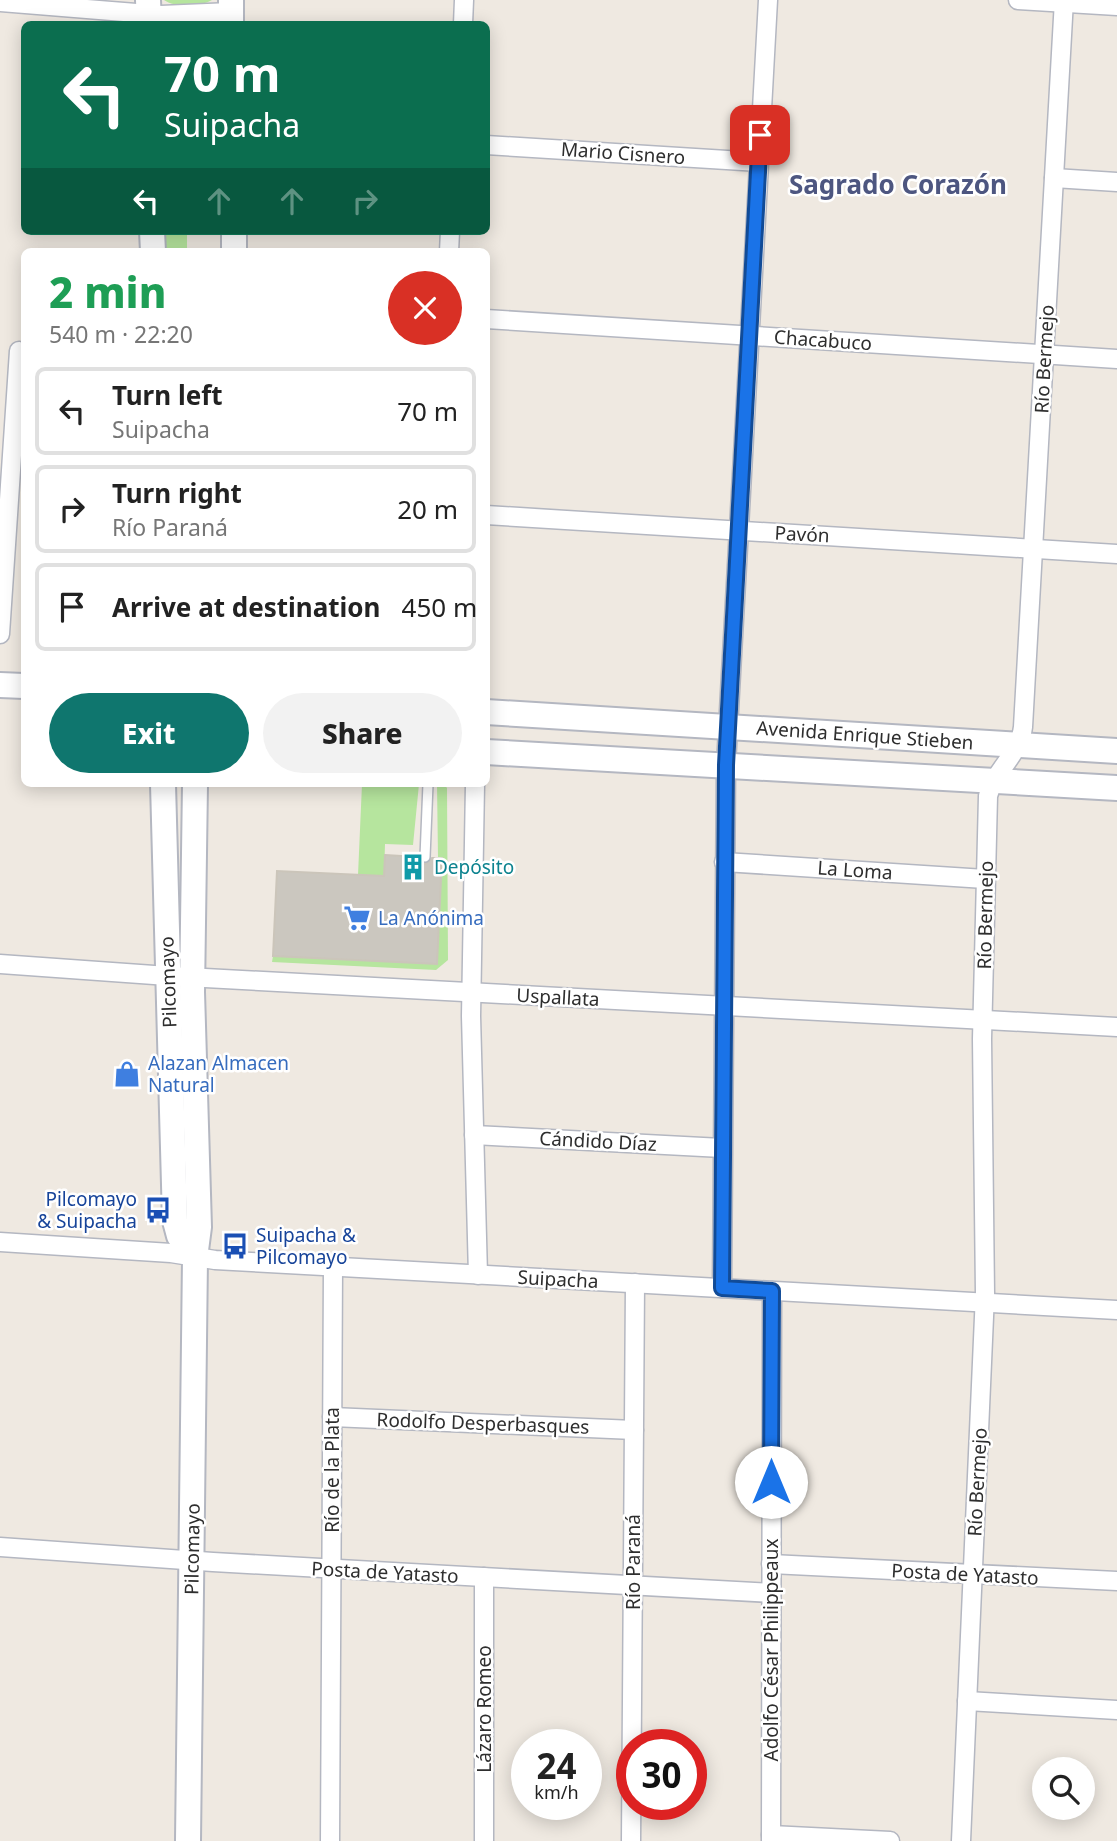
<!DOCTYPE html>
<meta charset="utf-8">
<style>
body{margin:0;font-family:"Noto Sans",sans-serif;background:#f2f2f2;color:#222;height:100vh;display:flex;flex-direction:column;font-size:26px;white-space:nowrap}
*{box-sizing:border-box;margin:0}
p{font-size:23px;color:#767676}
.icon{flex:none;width:38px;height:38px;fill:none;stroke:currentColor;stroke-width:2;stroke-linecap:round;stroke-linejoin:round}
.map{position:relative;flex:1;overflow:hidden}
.panel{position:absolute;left:21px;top:248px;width:469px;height:539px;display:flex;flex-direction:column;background:#fff;border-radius:10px;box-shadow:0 4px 18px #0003}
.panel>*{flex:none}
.guide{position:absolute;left:21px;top:21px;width:469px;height:214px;border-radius:10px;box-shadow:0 4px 18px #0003;background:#0b6e4f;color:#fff;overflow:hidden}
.controls{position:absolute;left:1032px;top:1757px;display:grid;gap:14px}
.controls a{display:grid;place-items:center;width:63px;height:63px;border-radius:50%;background:#fff;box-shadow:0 4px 18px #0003;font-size:35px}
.speed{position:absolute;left:511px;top:1729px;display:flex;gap:14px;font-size:35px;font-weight:700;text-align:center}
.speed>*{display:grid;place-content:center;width:91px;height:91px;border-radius:50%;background:#fff;box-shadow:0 4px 18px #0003;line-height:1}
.speed small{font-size:18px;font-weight:400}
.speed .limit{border:10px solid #d22;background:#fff;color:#111}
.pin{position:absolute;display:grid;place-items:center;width:60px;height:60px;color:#fff;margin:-30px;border-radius:14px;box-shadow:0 4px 10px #0006}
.me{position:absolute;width:77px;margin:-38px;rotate:0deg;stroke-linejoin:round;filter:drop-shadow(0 0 5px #0008)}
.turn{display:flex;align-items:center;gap:24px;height:147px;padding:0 28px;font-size:32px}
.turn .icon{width:91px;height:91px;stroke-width:2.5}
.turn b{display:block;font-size:49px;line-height:60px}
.lanes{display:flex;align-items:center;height:66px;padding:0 28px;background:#0003;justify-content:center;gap:35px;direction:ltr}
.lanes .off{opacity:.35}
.round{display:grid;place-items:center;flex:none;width:74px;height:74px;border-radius:37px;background:#f2f2f2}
.head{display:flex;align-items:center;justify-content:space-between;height:119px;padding:0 28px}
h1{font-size:42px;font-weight:800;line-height:52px;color:#1e9e55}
.button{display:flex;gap:14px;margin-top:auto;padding:14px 28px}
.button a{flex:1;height:80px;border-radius:42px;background:#0f766e;color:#fff;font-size:28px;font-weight:800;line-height:80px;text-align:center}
.button a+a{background:#f2f2f2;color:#222}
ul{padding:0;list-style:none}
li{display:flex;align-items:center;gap:21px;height:88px;margin:0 14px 10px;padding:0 14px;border:4px solid #e0e0e0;border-radius:10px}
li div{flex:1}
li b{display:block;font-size:26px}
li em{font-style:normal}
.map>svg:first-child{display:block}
.green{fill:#b6e59e}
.building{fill:#cbc7bf;stroke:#cbc5ba;stroke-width:2}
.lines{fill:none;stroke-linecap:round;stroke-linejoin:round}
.lane-casing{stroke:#b4b7c1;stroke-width:12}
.street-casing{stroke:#b4b7c1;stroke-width:21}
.secondary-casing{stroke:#b4b7c1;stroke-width:28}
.lane{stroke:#fff;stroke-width:9}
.street{stroke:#fff;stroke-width:18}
.secondary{stroke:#fff;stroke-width:24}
.route-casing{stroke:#114b97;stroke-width:18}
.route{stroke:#1a73e8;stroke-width:12}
.labels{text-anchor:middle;stroke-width:5;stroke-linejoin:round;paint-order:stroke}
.street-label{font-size:19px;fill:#2e2e2e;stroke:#fff}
.culture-label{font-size:19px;fill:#0d838f;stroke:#fff;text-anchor:start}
.shop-label{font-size:19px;fill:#366cbe;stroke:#fff;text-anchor:start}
.transit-label{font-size:19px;fill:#164399;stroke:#fff;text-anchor:end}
.district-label{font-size:26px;font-weight:bold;fill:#4d5680;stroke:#fff}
</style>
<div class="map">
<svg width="1117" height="1841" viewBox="0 0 1117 1841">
<rect width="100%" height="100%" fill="#efe9e1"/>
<!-- green -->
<g class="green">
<path d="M 164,0 L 212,0 C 200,7 175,8 164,0 Z"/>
<rect x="164" y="231" width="23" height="21"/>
<path d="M 362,784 L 419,784 L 413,845 L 385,844 L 384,876 L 358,875 Z"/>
<path d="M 437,784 L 444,784 L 447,788 L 448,960 L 436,970 L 272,962 L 273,956 L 437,964 L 442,859 L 438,858 Z"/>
</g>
<!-- building -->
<path class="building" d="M 385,855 L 418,857 L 421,862 L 425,864 L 432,858 L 442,858 L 437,964 L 273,956 L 277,871 L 384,876 Z"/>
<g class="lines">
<!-- lane casing -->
<g class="lane-casing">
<path id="lane" d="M 425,857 L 428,784"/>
</g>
<!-- street casing -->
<g class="street-casing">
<g id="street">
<path d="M 1018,0 L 1117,6"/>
<path d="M 0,2 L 161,15 L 231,12"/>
<path d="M 463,24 L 464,0"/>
<path d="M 486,145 L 759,162"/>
<path d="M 1054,178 L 1117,182"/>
<path d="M 449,252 L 450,231"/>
<path d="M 486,319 L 1117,359"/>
<path d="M 486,515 L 1117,554"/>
<path d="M 0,634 L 19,351"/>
<path d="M 475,784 L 471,1016 L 478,1275"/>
<path d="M 724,862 L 985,879"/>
<path d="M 0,964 L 168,976 L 1117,1027"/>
<path d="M 474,1135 L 722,1148"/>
<path d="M 0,1242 L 171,1253 L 215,1260 L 1117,1310"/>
<path d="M 722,1288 L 726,765 L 768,0"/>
<path d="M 332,1417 L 634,1430"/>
<path d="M 0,1547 L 213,1562 L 771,1593"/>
<path d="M 771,1564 L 1117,1581"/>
<path d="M 967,1701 L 1117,1710"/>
<path d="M 771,1835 L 890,1841"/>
<path d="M 330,1841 L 333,1267"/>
<path d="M 484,1841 L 484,1577"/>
<path d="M 631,1841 L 635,1283"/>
<path d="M 771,1841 L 772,1291"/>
<path d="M 961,1841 L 985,1294 L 982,1039 L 988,796 C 994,771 1020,754 1023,727 L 1064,0"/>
</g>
</g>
<!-- secondary casing -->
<g class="secondary-casing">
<g id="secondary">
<path d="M 148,0 L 149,24"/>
<path d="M 231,0 L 231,24"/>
<path d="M 152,231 L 153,252"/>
<path d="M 234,231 L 234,252"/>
<path d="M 0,685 L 24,686"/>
<path d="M 486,712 L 1117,751"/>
<path d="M 486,752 L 1117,788"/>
<path d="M 163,784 L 175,1221 L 179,1236 L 195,1258"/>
<path d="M 188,1841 L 195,1258 L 199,1227 L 192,992 L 195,784"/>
</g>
</g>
<!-- lane -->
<use href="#lane" class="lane"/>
<!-- street -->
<use href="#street" class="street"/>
<!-- secondary -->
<use href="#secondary" class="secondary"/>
</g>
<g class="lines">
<!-- route casing -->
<g class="route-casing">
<path id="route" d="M 760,135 L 726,765 L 722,1288 L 772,1291 L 771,1482"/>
</g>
<!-- route -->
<use href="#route" class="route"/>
</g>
<!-- icons -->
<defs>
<g id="building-bare" transform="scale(2.1)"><path d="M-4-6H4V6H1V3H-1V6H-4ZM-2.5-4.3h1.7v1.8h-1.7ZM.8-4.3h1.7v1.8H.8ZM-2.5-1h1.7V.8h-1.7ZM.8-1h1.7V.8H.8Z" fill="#0f9aa8" stroke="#fff" stroke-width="2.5" paint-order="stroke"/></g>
<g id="supermarket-bare" transform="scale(2.1)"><path d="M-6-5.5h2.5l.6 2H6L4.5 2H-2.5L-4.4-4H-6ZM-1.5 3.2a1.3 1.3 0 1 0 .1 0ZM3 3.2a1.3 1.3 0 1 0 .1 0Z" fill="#3f7fe0" stroke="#fff" stroke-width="2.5" paint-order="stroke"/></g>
<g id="shop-bare" transform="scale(2.1)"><path d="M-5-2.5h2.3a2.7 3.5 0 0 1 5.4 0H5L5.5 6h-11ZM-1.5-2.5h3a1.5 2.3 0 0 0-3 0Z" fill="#3f7fe0" stroke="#fff" stroke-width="2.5" paint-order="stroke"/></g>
<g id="bus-bare" transform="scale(2.1)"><path d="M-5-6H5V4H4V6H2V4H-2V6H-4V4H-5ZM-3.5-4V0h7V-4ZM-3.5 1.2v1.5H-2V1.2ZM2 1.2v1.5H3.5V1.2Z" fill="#1a4fb4" stroke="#fff" stroke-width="2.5" paint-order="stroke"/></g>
</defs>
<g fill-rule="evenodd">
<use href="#building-bare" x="413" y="867"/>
<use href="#supermarket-bare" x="357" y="918"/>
<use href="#shop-bare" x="127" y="1074"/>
<use href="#bus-bare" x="158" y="1210"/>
<use href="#bus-bare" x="235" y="1246"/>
</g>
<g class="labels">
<!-- street labels -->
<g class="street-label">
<text transform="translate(623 153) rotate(4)" y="7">Mario Cisnero</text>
<text transform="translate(823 340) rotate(4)" y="7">Chacabuco</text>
<text transform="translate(1044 359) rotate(-87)" y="7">Río Bermejo</text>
<text transform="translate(802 534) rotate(3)" y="7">Pavón</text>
<text transform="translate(865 735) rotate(4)" y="7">Avenida Enrique Stieben</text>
<text transform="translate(855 870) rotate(4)" y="7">La Loma</text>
<text transform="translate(985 915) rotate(-89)" y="7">Río Bermejo</text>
<text transform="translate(168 982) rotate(-92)" y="7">Pilcomayo</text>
<text transform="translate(558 997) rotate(3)" y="7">Uspallata</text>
<text transform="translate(598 1141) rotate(3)" y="7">Cándido Díaz</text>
<text transform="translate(558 1279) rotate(3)" y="7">Suipacha</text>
<text transform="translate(483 1423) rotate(2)" y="7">Rodolfo Desperbasques</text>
<text transform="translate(332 1470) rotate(-90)" y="7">Río de la Plata</text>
<text transform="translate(977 1482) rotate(-87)" y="7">Río Bermejo</text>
<text transform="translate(192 1549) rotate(-89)" y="7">Pilcomayo</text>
<text transform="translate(633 1562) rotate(-90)" y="7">Río Paraná</text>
<text transform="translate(385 1572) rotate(3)" y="7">Posta de Yatasto</text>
<text transform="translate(965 1574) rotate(3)" y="7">Posta de Yatasto</text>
<text transform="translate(771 1650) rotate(-90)" y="7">Adolfo César Philippeaux</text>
<text transform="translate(484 1709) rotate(-90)" y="7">Lázaro Romeo</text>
</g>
<!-- culture labels -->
<g class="culture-label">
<text x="434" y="874">Depósito</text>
</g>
<!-- shop labels -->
<g class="shop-label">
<text x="378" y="925">La Anónima</text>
<text x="148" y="1070">Alazan Almacen<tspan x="148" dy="22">Natural</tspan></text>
</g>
<!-- transit labels -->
<g class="transit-label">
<text x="137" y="1206">Pilcomayo<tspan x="137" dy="22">&amp; Suipacha</tspan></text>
<text x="256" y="1242" text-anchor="start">Suipacha &amp;<tspan x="256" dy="22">Pilcomayo</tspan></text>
</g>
<!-- district labels -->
<g class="district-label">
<text x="898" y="194">Sagrado Corazón</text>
</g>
</g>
</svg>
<div class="controls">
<a><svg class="icon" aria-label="search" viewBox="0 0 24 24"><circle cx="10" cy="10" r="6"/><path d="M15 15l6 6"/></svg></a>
</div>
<div class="speed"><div>24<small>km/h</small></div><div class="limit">30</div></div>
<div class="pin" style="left:760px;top:135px;background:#d93025"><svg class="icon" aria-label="arrive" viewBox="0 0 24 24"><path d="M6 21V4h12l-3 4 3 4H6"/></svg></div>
<svg class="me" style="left:771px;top:1482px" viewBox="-20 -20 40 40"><circle r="19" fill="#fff"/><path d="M0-13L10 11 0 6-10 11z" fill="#1a73e8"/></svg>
<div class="guide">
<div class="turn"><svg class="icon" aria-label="left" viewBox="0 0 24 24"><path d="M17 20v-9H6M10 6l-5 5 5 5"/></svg><div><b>70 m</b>Suipacha</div></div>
<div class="lanes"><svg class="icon" aria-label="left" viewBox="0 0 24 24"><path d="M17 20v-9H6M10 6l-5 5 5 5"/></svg><svg class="icon off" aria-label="ahead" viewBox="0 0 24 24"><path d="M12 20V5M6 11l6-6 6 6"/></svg><svg class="icon off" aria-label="ahead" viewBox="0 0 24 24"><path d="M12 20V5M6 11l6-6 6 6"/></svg><svg class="icon off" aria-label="right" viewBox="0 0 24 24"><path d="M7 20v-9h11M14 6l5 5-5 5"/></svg></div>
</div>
<section class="panel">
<div class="head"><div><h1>2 min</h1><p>540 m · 22:20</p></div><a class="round" style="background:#d93025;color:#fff"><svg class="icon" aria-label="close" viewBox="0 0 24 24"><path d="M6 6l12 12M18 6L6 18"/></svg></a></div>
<ul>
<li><svg class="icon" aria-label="left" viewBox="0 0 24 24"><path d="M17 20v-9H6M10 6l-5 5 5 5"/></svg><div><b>Turn left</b><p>Suipacha</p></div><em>70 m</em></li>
<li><svg class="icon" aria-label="right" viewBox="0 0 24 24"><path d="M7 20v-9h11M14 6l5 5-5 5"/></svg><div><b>Turn right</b><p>Río Paraná</p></div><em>20 m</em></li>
<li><svg class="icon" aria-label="arrive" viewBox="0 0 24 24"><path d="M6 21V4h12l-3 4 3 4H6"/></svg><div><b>Arrive at destination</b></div><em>450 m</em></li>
</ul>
<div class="button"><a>Exit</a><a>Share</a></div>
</section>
</div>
